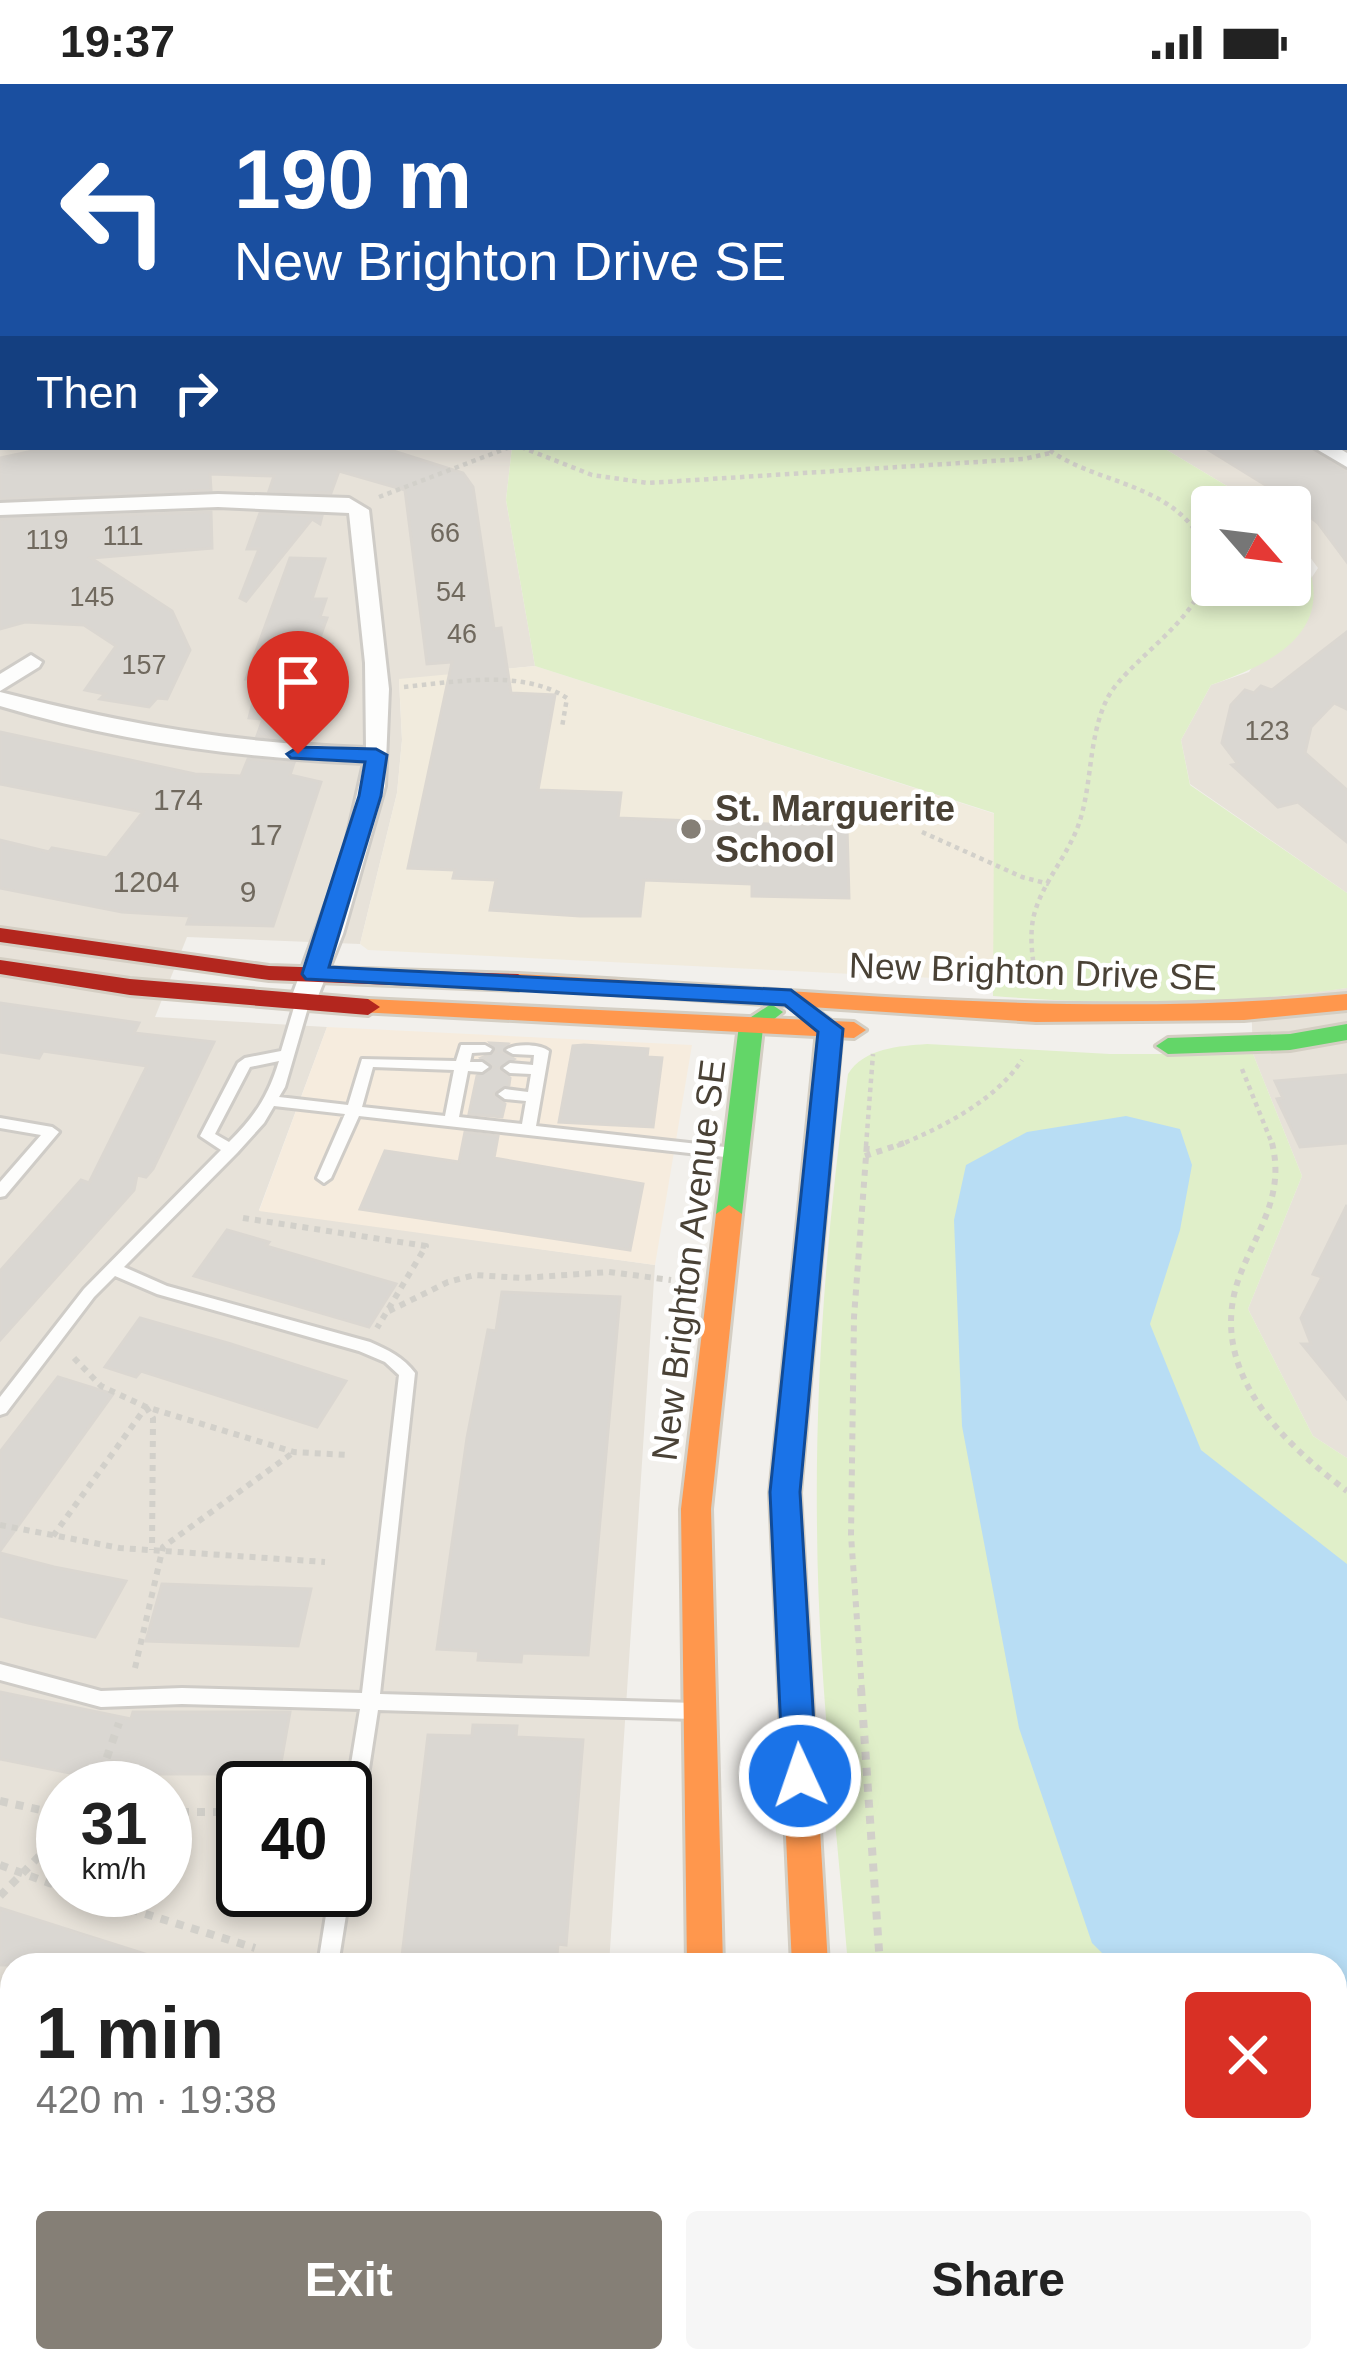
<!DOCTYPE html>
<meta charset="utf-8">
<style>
body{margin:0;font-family:Helvetica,sans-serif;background:#f6f6f6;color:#222;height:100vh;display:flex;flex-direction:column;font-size:45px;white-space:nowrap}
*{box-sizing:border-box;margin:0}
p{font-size:39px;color:#767676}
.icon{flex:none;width:66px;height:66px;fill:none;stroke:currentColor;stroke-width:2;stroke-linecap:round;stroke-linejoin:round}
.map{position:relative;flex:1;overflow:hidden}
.side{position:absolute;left:0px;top:1869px;width:1347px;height:420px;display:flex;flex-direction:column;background:#fff;border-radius:36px 36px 0 0;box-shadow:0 6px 18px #0003}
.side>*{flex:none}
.hud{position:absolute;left:0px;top:0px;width:1347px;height:366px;box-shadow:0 6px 18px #0003;background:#1a4fa0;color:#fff;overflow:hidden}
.needle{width:78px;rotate:118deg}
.tools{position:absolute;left:1191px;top:402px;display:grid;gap:24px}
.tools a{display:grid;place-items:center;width:120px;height:120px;border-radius:12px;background:#fff;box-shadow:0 6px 18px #0003;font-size:60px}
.speed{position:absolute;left:36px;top:1677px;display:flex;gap:24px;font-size:60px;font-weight:700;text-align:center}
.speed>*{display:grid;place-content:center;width:156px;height:156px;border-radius:50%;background:#fff;box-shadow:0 6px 18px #0003;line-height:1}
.speed small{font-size:30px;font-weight:400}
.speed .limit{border:6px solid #111;border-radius:18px;background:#fff;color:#111}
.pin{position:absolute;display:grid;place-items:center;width:102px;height:102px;color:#fff;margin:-123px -51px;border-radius:50% 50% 50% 0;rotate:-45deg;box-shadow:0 0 12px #0007}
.pin .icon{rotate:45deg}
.me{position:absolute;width:132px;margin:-66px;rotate:357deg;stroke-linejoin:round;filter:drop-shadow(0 0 9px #0008)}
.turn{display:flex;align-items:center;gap:42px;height:252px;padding:0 36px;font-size:54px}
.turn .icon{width:156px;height:156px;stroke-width:2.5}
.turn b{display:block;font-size:84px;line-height:102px}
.then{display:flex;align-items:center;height:114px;padding:0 36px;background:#0003;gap:24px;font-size:45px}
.round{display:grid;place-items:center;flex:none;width:126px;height:126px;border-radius:12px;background:#f6f6f6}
.headline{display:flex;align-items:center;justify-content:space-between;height:204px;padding:0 36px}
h1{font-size:72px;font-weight:800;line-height:90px}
.action{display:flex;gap:24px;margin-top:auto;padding:24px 36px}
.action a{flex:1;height:138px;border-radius:12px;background:#857f76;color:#fff;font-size:48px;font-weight:800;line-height:138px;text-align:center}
.action a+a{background:#f6f6f6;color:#222}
.status{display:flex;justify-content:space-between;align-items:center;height:84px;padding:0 60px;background:#fff;direction:ltr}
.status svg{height:33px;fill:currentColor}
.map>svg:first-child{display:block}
.residential{fill:#e7e2d9;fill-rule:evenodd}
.commercial{fill:#f6ecde}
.education{fill:#f1ebdd}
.green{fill:#e0efc9}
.water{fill:#b8ddf4}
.building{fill:#dad7d2;stroke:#dbd7d1;stroke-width:3}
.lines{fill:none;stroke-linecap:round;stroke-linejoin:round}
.lane-casing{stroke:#cfccc7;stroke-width:6}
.street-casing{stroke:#cfccc7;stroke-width:6}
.fast-casing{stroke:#d4cec3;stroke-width:6}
.slow-casing{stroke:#d4cec3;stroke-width:6}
.jam-casing{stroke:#d4cec3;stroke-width:6}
.path-far3{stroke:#d2d0ca;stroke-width:3;stroke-dasharray:3 3;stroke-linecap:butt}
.path-far2{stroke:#d2d0ca;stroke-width:4.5;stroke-dasharray:4.5 4.5;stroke-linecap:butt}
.path-far1{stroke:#d2d0ca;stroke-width:6;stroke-dasharray:6 6;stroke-linecap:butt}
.path{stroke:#d2d0ca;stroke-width:8;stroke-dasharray:8 8;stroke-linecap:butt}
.lane{fill:#fdfdfc;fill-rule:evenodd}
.street{fill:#fdfdfc;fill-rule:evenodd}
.fast{fill:#63d668;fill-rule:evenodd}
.slow{fill:#ff974d;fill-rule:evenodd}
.jam{fill:#b3261e;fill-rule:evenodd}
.route{fill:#1a73e8;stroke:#114b97;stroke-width:3}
.poi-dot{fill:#857f76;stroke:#fff;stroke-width:4.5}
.labels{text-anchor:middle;stroke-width:9;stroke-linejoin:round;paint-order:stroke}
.far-number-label{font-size:27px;fill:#70695e}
.number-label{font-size:30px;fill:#70695e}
.poi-label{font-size:36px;font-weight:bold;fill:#4a4236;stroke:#fff;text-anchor:start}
.street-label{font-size:36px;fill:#4a4236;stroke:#fff}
</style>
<div class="status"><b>19:37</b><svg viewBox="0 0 49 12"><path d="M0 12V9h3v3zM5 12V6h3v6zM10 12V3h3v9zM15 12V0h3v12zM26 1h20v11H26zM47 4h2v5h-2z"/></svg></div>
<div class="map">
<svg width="1347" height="2289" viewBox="0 0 1347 2289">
<rect width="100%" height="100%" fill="#f2f0ec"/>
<!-- residential -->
<g class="residential">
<path d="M 0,0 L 322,3 L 3,3 L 3,363 L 512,363 L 506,416 L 535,582 L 399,596 L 402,656 L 397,709 L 360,860 L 187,853 L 155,933 L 327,943 L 259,1126 L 655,1181 L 609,1881 L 12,1881 L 12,2167 L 0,2164 ZM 63,1704 L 165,1704 L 165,1806 L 63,1806 ZM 243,1704 L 345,1704 L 345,1806 L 243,1806 Z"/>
<path d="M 1284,0 L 1347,0 L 1347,809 L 1190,700 L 1181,656 L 1211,601 L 1249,588 L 1318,484 L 1290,446 L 1290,423 L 1262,423 L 1162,363 L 1344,363 L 1344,3 L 1277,3 Z"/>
<path d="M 1347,904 L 1347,1374 L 1313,1352 L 1248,1225 L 1302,1092 L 1253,970 L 1251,916 Z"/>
</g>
<!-- commercial -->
<path class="commercial" d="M 327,943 L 692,961 L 655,1181 L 259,1127 Z"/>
<!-- education -->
<path class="education" d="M 535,582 L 995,730 L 994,897 L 368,866 L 360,860 L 397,709 L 402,656 L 399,595 Z"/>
<!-- green -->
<g class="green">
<path d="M 307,0 L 1284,0 L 1277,3 Z"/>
<path d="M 512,363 L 1162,363 L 1262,423 L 1212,423 L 1212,501 L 1290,501 L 1290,446 C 1347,533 1293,573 1211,601 L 1181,656 L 1190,701 L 1347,809 L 1347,904 C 1229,922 1112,921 993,912 L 994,729 L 535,582 L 506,416 Z"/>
<path d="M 927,960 L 1110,970 L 1253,970 L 1302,1092 L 1248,1225 L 1313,1352 L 1347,1374 L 1347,2289 L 1163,2289 L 1047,2277 L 1335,2277 L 1335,1881 L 848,1881 C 836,1736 818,1590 817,1444 C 815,1292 827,1141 848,990 C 864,964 899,962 927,960 Z"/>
</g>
<!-- water -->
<path class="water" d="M 1126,1032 L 1180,1045 L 1192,1081 L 1180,1146 L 1150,1240 L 1201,1366 L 1347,1480 L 1347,2053 L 1335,2051 L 1335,1881 L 1114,1881 L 1092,1859 L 1019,1644 L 962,1342 L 954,1136 L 966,1081 L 1027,1048 Z"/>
<!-- building -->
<g class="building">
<path d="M 51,363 L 381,363 L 463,389 L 473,403 L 494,545 L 501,544 L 511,609 L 555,611 L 538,706 L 621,709 L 618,734 L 847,743 L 849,814 L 752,812 L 752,800 L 644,796 L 640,832 L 580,832 L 490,826 L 496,796 L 453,794 L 455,786 L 408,784 L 452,578 L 427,580 L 405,406 L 339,387 L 331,409 L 269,407 L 274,392 L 210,390 L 211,406 L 0,415 L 0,374 Z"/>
<path d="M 1204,363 L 1309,363 L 1347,387 L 1347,478 L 1318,439 L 1285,413 Z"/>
<path d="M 211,428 L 212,464 L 91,474 L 172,527 L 190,566 L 167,615 L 157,614 L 149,623 L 100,615 L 105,610 L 85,606 L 116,562 L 84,541 L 25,538 L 0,545 L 0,435 Z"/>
<path d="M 260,429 L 322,432 L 320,440 L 312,435 L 246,517 L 240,514 L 259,465 L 247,465 Z"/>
<path d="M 290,474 L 325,475 L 312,515 L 326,515 L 320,533 L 327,534 L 318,559 L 332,560 L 318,606 L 336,606 L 326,640 L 307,639 L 302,656 L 257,652 L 263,635 L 249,634 L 259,595 L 246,595 Z"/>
<path d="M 1347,548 L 1347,625 L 1334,619 L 1311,643 L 1305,669 L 1347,706 L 1347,758 L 1298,718 L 1278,723 L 1232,681 L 1238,680 L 1222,659 L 1231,621 L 1245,606 L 1254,609 L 1261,602 L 1272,606 Z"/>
<path d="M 0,648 L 195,690 L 241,692 L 248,675 L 294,679 L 290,691 L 321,698 L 273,842 L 187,840 L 190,832 L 122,828 L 0,804 L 0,756 L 49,768 L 52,764 L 107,774 L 143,728 L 0,700 Z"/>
<path d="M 0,919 L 139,939 L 134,949 L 214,958 L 153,1085 L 146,1093 L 137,1091 L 134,1106 L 0,1256 L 0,1187 L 81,1096 L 89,1099 L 147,982 L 43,967 L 39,974 L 0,968 Z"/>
<path d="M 490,959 L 508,960 L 502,968 L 514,975 L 499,984 L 510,994 L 509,1001 L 494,1010 L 505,1020 L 502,1033 L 469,1030 L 477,992 L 494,983 L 481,974 L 496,968 Z"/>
<path d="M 584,961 L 648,965 L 647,973 L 662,974 L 653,1043 L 559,1038 L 573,962 Z"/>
<path d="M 1347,991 L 1347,1059 L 1300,1063 L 1277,1015 L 1283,1014 L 1275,997 Z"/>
<path d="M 465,1048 L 498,1052 L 494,1074 L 643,1100 L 630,1166 L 360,1125 L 385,1067 L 459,1078 Z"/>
<path d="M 1347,1121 L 1347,1315 L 1302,1260 L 1311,1260 L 1301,1234 L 1322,1193 L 1313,1190 Z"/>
<path d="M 227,1146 L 269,1158 L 266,1162 L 396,1200 L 369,1243 L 194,1192 Z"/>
<path d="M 502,1208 L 620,1213 L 588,1571 L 522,1569 L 521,1578 L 478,1576 L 479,1567 L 437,1565 L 467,1354 L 488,1246 L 496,1247 Z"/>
<path d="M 140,1234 L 231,1260 L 346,1297 L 317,1343 L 141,1287 L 136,1293 L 105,1283 Z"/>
<path d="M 58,1293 L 113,1310 L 0,1467 L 0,1368 Z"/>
<path d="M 0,1469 L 54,1483 L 126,1497 L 95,1553 L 28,1539 L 0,1532 Z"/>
<path d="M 162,1500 L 311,1505 L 298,1562 L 146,1557 Z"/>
<path d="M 0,1608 L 131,1635 L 133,1628 L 290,1628 L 279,1690 L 75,1690 L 0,1675 Z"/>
<path d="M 473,1641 L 517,1642 L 516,1653 L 583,1656 L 566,1861 L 558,1860 L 556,1881 L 401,1881 L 428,1651 L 472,1652 Z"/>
<path d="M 0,1824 L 161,1875 L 160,1881 L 0,1881 Z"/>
</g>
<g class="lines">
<!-- lane casing -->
<g class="lane-casing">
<g id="lane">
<path d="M 302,916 L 309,920 L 285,1003 L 279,1013 L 348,1021 L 362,975 L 456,977 L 461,961 L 485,961 L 492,965 L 490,968 L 472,969 L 470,978 L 482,978 L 489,983 L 482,988 L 468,987 L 459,1033 L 522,1040 L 526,1017 L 505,1015 L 498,1010 L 505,1005 L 528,1008 L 531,990 L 510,989 L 503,984 L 510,979 L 533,981 L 534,971 L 513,970 L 506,966 C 515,959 540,960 549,967 L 536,1042 L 734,1064 L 741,1069 L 734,1074 L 359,1032 L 331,1094 L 324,1099 L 317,1094 L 345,1030 L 274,1022 L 264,1039 L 237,1069 L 124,1183 L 167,1202 L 370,1258 C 388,1266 403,1273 415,1289 L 380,1610 L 695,1619 L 701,1621 L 704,1627 L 701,1633 L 695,1635 L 378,1626 L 355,1776 L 352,1782 L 345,1785 L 345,1717 L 360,1625 L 182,1620 L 101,1623 L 0,1596 L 0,1580 L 101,1607 L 182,1604 L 362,1609 L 399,1291 L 385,1278 L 359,1267 L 157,1210 L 115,1192 L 94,1213 L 6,1329 L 0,1331 L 0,1313 L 84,1205 L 221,1066 L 200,1052 L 238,979 L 245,974 L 281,967 L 295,920 ZM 279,977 C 268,1013 255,1032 229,1058 L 215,1050 L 250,983 ZM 373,983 L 454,986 L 445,1032 L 362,1023 Z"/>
<path d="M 0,1034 L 52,1043 L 59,1048 L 5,1112 L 0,1113 L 0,1098 L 41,1051 L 0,1044 Z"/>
<path d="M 345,1799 L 350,1806 L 338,1881 L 318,1881 L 330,1806 L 345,1806 Z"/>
<path d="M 0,1974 L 12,1979 L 12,1999 L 0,1994 Z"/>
</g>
</g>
<!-- street casing -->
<g class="street-casing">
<g id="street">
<path d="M 3,50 L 3,61 L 0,62 L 0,51 Z"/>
<rect x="0" y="76" width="3" height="10"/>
<rect x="0" y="292" width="3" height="12"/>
<path d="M 1313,363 L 1337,363 L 1347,369 L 1347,383 Z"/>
<path d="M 218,410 L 349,414 L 369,426 L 389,605 L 385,702 L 343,850 L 316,917 L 303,926 L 290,917 L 342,776 L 364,679 C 240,674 119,658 0,622 L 0,608 C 129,641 232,659 366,664 L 365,579 L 349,429 L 218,423 L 0,431 L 0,419 Z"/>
<path d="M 31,571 L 42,578 L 39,583 L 0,607 L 0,590 Z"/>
</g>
</g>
<!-- fast casing -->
<g class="fast-casing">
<g id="fast">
<path d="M 771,920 L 783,928 L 763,944 L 742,1130 L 729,1139 L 716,1130 L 739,941 Z"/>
<path d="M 810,921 L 842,945 L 815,1244 L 811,1251 L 791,1251 L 787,1244 L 817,947 L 798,929 Z"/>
<path d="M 1347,940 L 1347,956 L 1290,966 L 1168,970 L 1156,962 L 1168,954 L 1290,950 Z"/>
<path d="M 700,2277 L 740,2277 L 741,2289 L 701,2289 Z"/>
</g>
</g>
<!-- slow casing -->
<g class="slow-casing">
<g id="slow">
<path d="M 1347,0 L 1347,8 L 1344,9 L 1344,3 L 1339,3 Z"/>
<path d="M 1344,186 L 1347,187 L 1347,197 L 1344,196 Z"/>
<path d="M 518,890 C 796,904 1068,937 1347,910 L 1347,926 L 1244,936 L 1036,938 L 510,903 L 506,898 L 510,893 Z"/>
<path d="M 368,915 L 854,938 L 866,946 L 854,954 L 359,928 L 356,923 L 359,918 Z"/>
<path d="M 729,1121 L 742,1130 L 711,1425 L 723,1881 L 687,1881 L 681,1425 L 716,1130 Z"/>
<path d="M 801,1234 L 811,1237 L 815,1244 L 800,1409 L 828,1881 L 792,1881 L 770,1409 L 787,1244 L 791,1237 Z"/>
<path d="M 12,2262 L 12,2277 L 79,2277 L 84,2289 L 11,2289 L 6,2277 Z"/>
<rect x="821" y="2277" width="40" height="12"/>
<path d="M 927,2277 L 986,2277 L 991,2289 L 932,2289 Z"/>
</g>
</g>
<!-- jam casing -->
<g class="jam-casing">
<g id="jam">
<path d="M 0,844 L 269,882 L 518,890 L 530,898 L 518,906 L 269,896 L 0,858 Z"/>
<path d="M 0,876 L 130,895 L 368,915 L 380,923 L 368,931 L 130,911 L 0,890 Z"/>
<path d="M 606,2277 L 648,2277 L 643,2289 L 601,2289 Z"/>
</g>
</g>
<!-- path-far3 -->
<g class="path-far3">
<path d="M 340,0 L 354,3"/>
<path d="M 817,3 L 843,0"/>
</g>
<!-- path-far2 -->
<g class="path-far2">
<path d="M 521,363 L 592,391 L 648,399 L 1024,375 L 1050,369"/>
<path d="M 379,413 L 510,363"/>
<path d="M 404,603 C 454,598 523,585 567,614 L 562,643"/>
<path d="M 922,748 L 1022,793 L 1049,800"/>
<path d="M 1037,904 C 1034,881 1028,855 1034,831 C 1043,796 1071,769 1081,733 C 1092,695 1089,654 1106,617 C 1128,569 1244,515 1195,446 C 1159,397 1090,398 1045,363"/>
<path d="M 1242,985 L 1273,1062"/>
<path d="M 866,1062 L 873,970"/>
<path d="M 897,1062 C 941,1044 995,1017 1022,976"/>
</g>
<!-- path-far1 -->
<g class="path-far1">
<path d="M 1272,1059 C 1285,1111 1258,1145 1240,1191 C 1205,1283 1279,1356 1347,1407"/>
<path d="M 865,1072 L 904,1059"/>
<path d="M 243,1134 L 426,1162 L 377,1244"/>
<path d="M 389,1227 L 448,1198 L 475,1191 L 522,1194 L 609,1188 L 671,1196"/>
<path d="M 74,1274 L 101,1302 L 146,1323 L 294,1368 L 348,1371"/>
<path d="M 146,1323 L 153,1334 L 152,1466"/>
<path d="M 0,1441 L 120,1464 L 325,1478"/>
<path d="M 53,1452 L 146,1323"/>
<path d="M 135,1584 L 163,1463 L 294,1368"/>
<path d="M 862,1607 L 851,1451 L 854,1233 L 867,1059"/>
</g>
<!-- path -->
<g class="path">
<path d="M 861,1604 L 880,1881"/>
<path d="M 96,1704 L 119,1639"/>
<path d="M 0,1717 L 63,1731"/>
<path d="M 165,1728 L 243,1728"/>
<path d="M 0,1781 L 63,1804"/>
<path d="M 69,1806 L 255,1864"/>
<path d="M 0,1812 L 63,1748"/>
<path d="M 1335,2151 L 1347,2166"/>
<path d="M 0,2187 L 12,2190"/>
<path d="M 1335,2262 L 1347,2261"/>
<path d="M 427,2277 L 503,2289"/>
<path d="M 507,2289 L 577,2281"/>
</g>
<!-- lane -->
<use href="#lane" class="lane"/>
<!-- street -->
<use href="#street" class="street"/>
<!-- fast -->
<use href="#fast" class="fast"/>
<!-- slow -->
<use href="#slow" class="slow"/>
<!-- jam -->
<use href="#jam" class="jam"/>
</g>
<!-- route -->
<path class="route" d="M 298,663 L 376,665 L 387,671 L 381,712 L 329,883 L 791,906 L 843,945 L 800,1408 L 817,1692 L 812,1703 L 800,1707 L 788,1703 L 783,1692 L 770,1408 L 818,948 L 785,921 L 306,895 L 302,890 L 359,712 L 365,678 L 291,674 L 287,670 Z"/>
<!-- markers -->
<circle class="poi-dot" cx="691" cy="745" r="12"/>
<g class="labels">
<!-- far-number labels -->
<g class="far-number-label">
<text x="445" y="458">66</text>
<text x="123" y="461">111</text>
<text x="47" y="465">119</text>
<text x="451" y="517">54</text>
<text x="92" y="522">145</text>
<text x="462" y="559">46</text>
<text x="144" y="590">157</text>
<text x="1267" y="656">123</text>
</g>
<!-- number labels -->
<g class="number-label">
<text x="178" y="726">174</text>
<text x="266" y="761">17</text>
<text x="146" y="808">1204</text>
<text x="248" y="818">9</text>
</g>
<!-- poi labels -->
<g class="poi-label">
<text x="715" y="737">St. Marguerite<tspan x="715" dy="41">School</tspan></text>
</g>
<!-- street labels -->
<g class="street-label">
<text transform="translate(1033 887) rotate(2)" y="13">New Brighton Drive SE</text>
<text transform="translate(688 1176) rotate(-83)" y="13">New Brighton Avenue SE</text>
</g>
</g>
</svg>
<div class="tools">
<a><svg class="needle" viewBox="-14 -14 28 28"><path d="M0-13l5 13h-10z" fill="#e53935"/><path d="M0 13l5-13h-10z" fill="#767676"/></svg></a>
</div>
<div class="speed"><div>31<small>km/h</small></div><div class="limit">40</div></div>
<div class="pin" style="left:298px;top:670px;background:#d93025"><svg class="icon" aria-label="arrive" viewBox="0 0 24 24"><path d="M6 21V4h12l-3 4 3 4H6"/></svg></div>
<svg class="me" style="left:800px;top:1692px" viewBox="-20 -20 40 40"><circle r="17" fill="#1a73e8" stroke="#fff" stroke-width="3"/><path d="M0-11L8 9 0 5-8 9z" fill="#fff"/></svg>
<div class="hud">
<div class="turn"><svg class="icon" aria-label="left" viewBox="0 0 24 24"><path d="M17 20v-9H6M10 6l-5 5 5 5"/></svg><div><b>190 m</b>New Brighton Drive SE</div></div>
<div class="then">Then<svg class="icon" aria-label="right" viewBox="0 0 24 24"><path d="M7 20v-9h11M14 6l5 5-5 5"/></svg></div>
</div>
<section class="side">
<div class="headline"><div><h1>1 min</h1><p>420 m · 19:38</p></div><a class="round" style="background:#d93025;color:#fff"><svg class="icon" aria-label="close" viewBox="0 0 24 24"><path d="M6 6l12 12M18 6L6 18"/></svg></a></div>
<div class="action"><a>Exit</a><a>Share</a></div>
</section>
</div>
